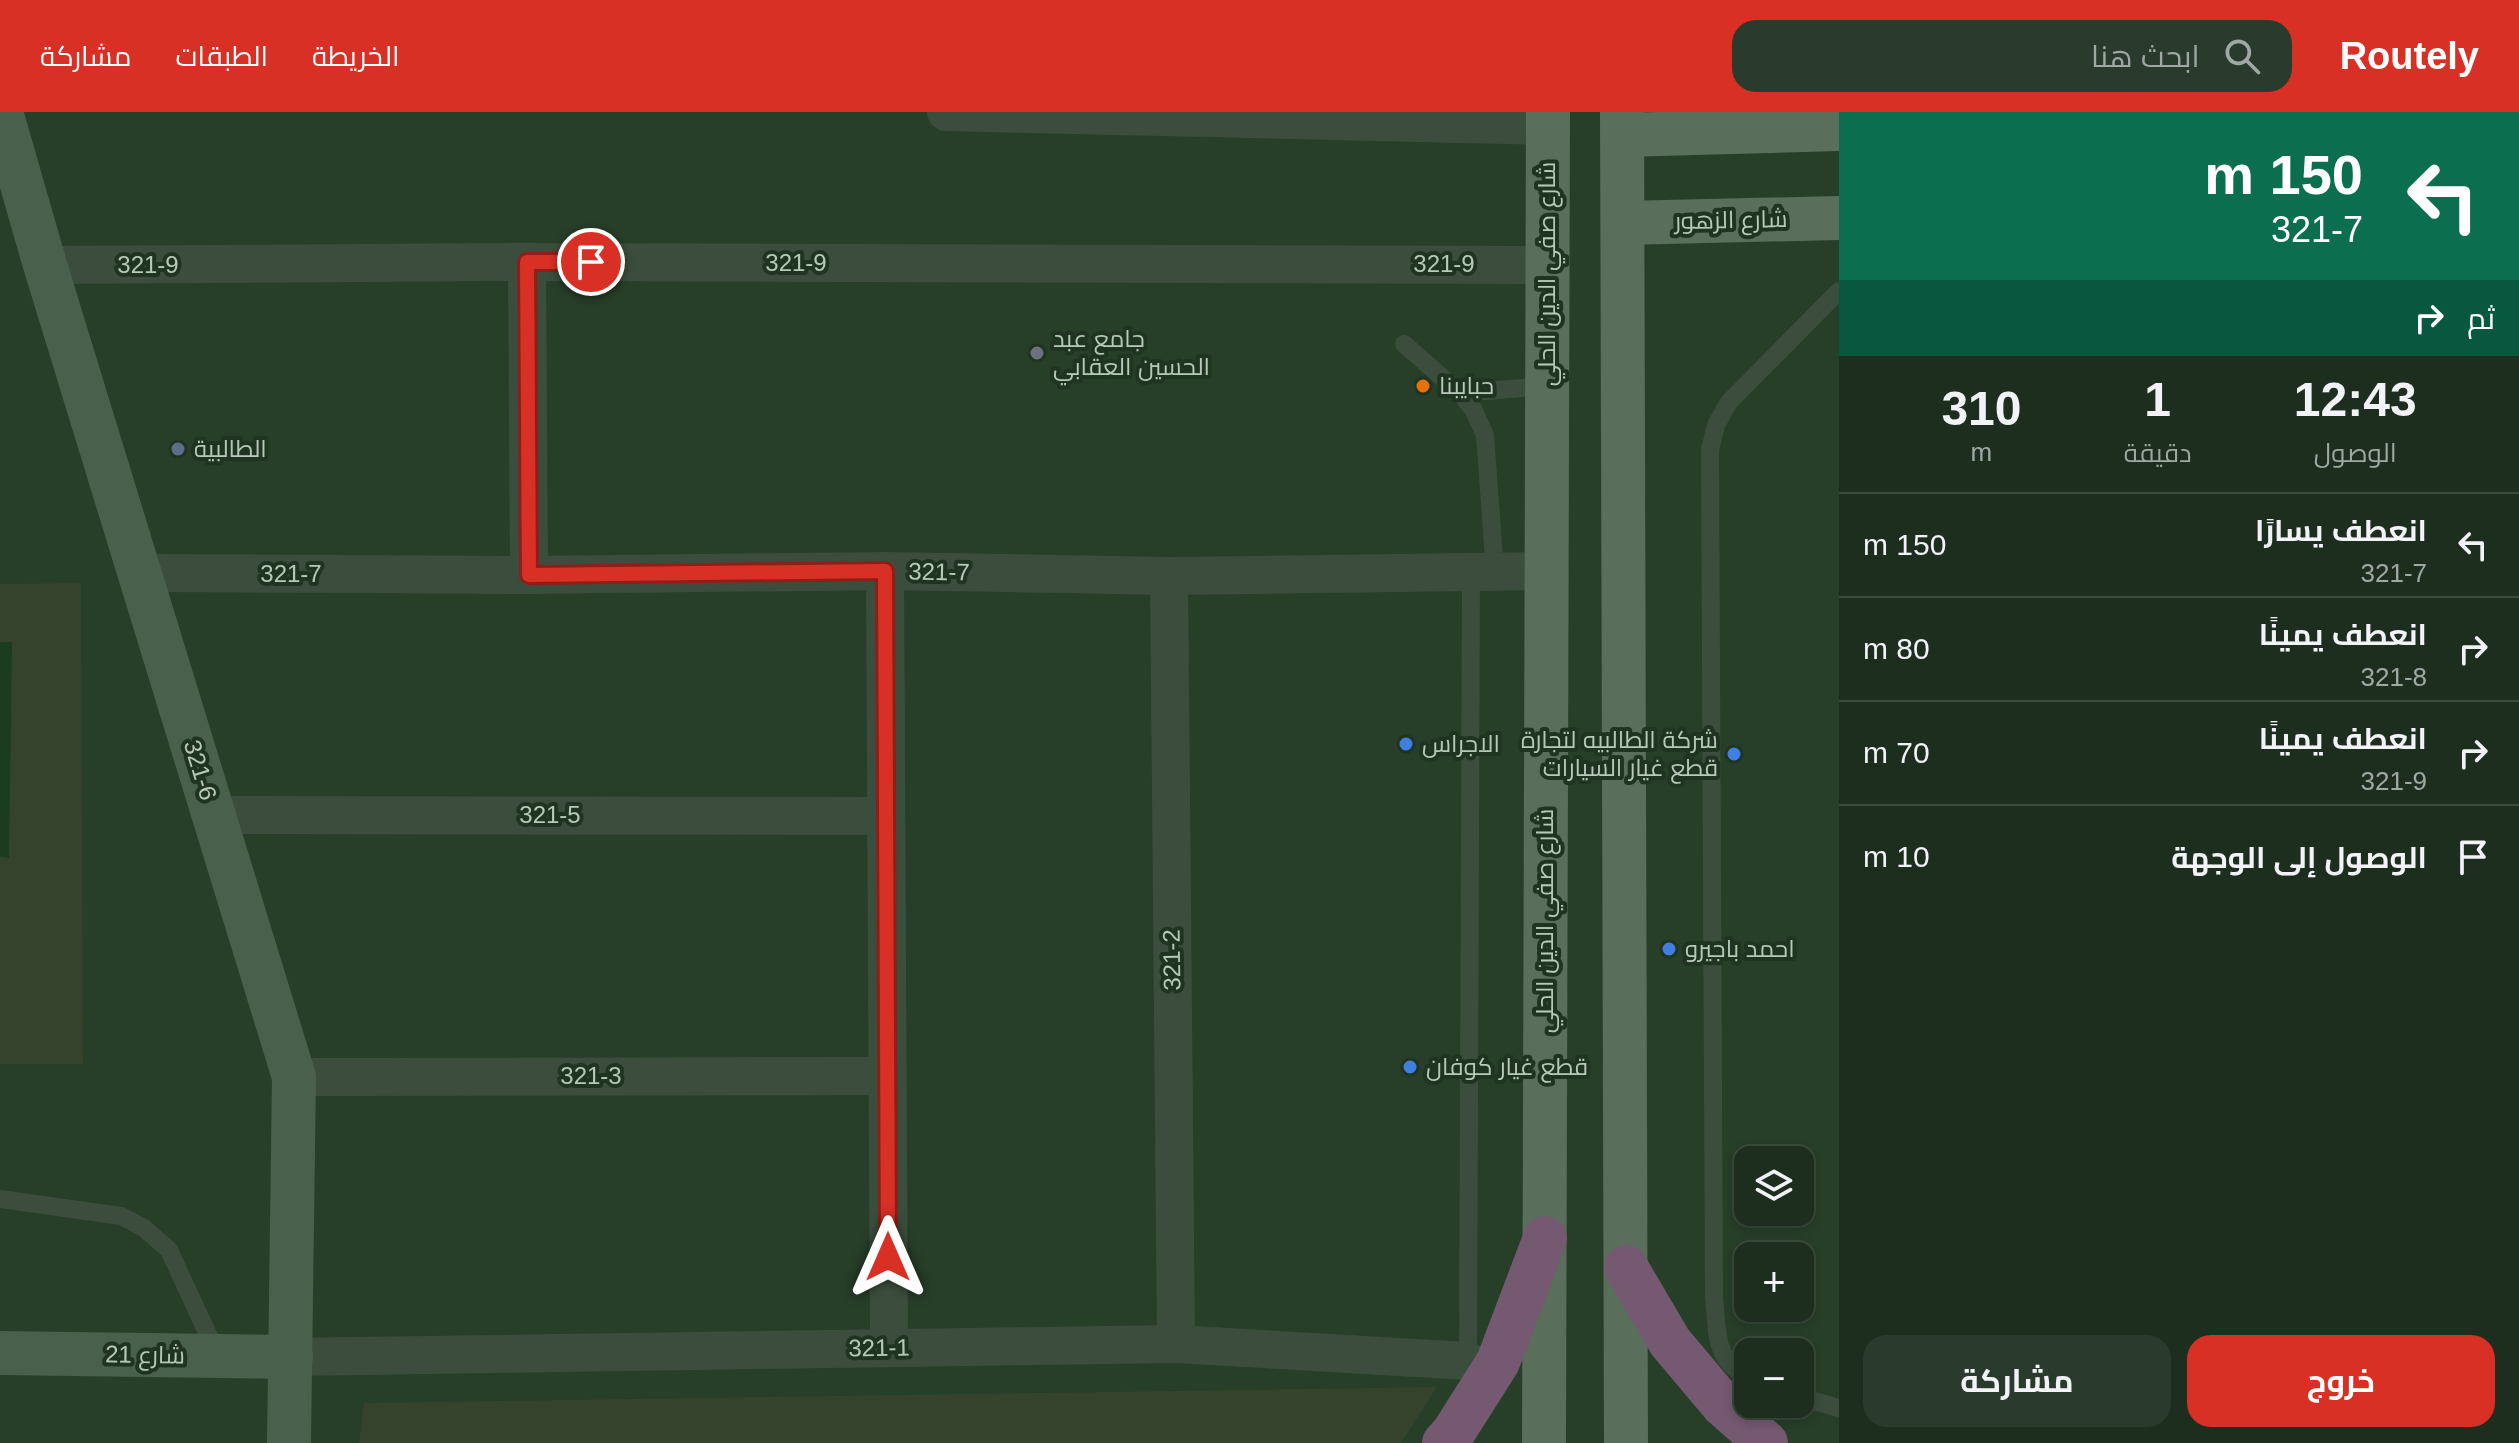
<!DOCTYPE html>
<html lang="ar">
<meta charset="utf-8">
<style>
body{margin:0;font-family:Arial,Cairo,sans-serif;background:#2a3a2c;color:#f1f3f6;direction:rtl;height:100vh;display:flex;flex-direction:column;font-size:30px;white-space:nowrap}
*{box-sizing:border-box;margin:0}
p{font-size:26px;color:#a0a8a4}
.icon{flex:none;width:44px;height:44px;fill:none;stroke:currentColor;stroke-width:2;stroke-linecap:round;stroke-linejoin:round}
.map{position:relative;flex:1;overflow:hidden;direction:ltr}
.side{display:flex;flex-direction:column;background:#1d2e1f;width:680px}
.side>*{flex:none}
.banner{background:#0b6e4f;color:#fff;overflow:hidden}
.fabs{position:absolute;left:1734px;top:1034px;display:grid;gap:16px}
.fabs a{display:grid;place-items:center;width:80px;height:80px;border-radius:16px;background:#1d2e1f;box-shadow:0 4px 12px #0003,0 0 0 2px #3b4a3d;font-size:40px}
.pin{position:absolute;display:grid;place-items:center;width:68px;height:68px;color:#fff;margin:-34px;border:4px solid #fff;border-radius:50%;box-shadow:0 2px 8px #0007}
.me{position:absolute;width:88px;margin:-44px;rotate:0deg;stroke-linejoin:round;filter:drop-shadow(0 0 6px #0008)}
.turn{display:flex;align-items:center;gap:28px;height:168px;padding:0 24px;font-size:36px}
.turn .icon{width:104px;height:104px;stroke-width:2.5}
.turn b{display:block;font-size:56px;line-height:68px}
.then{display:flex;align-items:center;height:76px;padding:0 24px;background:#0003;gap:16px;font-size:30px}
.eta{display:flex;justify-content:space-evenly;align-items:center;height:136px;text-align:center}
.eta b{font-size:48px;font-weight:700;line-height:56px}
.button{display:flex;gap:16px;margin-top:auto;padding:16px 24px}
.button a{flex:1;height:92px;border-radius:24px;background:#d93025;color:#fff;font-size:32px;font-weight:700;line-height:92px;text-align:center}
.button a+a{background:#2a3a2c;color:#f1f3f6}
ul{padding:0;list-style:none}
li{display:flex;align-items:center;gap:24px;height:104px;padding:0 24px;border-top:2px solid #3b4a3d}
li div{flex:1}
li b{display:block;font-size:30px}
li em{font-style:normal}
header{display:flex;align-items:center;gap:48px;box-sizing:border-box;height:112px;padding:0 40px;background:#d93025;color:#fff}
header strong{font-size:38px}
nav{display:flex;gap:44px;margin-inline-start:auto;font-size:28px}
.search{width:560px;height:72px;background:#2a3a2c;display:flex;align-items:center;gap:20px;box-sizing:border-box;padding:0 28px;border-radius:24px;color:#a0a8a4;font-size:30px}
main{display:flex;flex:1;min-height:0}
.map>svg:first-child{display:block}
.green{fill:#35422c}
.water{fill:#1b3c1e}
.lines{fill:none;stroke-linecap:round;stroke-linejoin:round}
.lane{stroke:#3b4e3d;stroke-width:18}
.street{stroke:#3b4e3d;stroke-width:38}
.secondary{stroke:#49614c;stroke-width:44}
.primary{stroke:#596e5b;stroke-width:44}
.highway{stroke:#745971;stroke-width:44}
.route-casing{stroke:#8d1f18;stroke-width:20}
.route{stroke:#d93025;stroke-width:14}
.worship-dot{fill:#6b7280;stroke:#203422;stroke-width:3}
.food-dot{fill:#e8710a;stroke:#203422;stroke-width:3}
.service-dot{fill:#5c6f8a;stroke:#203422;stroke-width:3}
.shop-dot{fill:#3f7fe0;stroke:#203422;stroke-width:3}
.labels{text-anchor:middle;stroke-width:8;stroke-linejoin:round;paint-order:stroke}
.street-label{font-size:24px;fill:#b7c9b9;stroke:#203422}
.poi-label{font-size:24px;fill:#b7c9b9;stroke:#203422;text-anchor:start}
</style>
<header>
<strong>Routely</strong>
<div class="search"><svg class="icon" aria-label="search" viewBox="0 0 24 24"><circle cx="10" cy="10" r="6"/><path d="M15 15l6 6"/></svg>ابحث هنا</div>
<nav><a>الخريطة</a><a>الطبقات</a><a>مشاركة</a></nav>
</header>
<main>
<section class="side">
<div class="banner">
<div class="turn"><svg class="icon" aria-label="left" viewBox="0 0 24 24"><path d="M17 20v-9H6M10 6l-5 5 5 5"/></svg><div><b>150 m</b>321-7</div></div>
<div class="then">ثم<svg class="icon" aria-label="right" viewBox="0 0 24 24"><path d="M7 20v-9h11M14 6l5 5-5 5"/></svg></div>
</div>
<div class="eta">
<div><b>12:43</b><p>الوصول</p></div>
<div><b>1</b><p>دقيقة</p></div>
<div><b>310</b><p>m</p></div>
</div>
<ul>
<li><svg class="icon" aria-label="left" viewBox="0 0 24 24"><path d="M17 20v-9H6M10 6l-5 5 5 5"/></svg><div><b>انعطف يسارًا</b><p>321-7</p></div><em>150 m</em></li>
<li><svg class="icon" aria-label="right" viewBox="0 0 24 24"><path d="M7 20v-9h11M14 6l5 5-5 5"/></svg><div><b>انعطف يمينًا</b><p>321-8</p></div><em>80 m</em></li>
<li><svg class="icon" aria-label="right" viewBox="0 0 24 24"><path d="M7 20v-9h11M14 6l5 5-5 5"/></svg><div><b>انعطف يمينًا</b><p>321-9</p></div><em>70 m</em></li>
<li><svg class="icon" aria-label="arrive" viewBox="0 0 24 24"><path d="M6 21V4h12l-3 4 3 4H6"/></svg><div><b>الوصول إلى الوجهة</b></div><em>10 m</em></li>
</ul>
<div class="button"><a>خروج</a><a>مشاركة</a></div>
</section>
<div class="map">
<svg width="1839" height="1331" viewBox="0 0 1839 1331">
<rect width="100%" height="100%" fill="#273e29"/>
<!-- green -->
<g class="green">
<path d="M 81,471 L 83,952 L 0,952 L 0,472 Z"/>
<path d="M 1437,1275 L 1401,1331 L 359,1331 L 364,1291 Z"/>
</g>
<!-- water -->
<path class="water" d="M 0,530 L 12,530 L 9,746 L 0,745 Z"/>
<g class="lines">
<!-- lane -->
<g class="lane">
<path d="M 1404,232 L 1460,281 L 1473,297 L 1485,323 L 1495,460"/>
<path d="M 1460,281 L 1547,274"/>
<path d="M 0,1087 L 121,1104 L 144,1116 L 169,1138 L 217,1242"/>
<path d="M 1468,1249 L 1471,460"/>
<path d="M 1748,1266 C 1713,1246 1718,1221 1714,1186 L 1710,338 L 1716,313 L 1729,290 L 1839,179"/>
<path d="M 1800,1285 L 1839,1296"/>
</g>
<!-- street -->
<g class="street">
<path d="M 946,0 L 1548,14"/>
<path d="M 527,150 L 529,463"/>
<path d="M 45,153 L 527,150 L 1547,153"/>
<path d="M 885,459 L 889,1236"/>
<path d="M 140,461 L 529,463 L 885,459 L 1169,464 L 1546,459"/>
<path d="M 1169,464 L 1176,1232"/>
<path d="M 214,703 L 886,704"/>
<path d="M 294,965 L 887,964"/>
<path d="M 291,1245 L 1176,1232 L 1468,1249"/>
</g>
<!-- secondary -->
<g class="secondary">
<path d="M 1,0 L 45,153 L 294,965 L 289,1331"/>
<path d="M 0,1241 L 291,1245"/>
</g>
<!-- primary -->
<g class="primary">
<path d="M 1622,0 L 1626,1331"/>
<path d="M 1622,23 L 1839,17"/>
<path d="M 1623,111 L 1839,106"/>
<path d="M 1544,1331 L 1548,0"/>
</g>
<!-- highway -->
<g class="highway">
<path d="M 1626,1155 L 1670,1230 L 1723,1293 L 1766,1331"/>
<path d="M 1444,1331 L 1453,1321 L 1498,1250 L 1545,1126"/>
</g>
</g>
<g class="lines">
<!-- route casing -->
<g class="route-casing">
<path id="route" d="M 591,150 L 527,150 L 529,463 L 885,459 L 888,1145"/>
</g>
<!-- route -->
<use href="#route" class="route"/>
</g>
<!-- markers -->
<circle class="worship-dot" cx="1037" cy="241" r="8"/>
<circle class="food-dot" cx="1423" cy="274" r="8"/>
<circle class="service-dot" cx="178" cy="337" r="8"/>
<g class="shop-dot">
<circle cx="1406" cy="632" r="8"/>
<circle cx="1734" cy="642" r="8"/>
<circle cx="1669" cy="837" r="8"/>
<circle cx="1410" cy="955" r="8"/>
</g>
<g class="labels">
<!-- street labels -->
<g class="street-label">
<text transform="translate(1731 108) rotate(-1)" y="8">شارع الزهور</text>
<text x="796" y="159">321-9</text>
<text x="1444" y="160">321-9</text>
<text x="148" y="161">321-9</text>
<text transform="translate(1547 162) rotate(-90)" y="8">شارع صفي الدين الحلي</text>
<text transform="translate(939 460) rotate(1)" y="8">321-7</text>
<text x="291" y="470">321-7</text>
<text transform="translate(200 658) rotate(73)" y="8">321-6</text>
<text x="550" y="711">321-5</text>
<text transform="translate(1545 809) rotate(-90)" y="8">شارع صفي الدين الحلي</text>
<text transform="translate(1172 848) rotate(-91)" y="8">321-2</text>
<text x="591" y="972">321-3</text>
<text transform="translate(879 1236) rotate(-1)" y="8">321-1</text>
<text transform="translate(145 1243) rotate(1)" y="8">شارع 21</text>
</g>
<!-- poi labels -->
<g class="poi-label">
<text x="1053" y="235">جامع عبد<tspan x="1053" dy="28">الحسين العقابي</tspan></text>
<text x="1439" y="282">حبايبنا</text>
<text x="194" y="345">الطالبية</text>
<text x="1718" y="636" text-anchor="end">شركة الطالبيه لتجارة<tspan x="1718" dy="28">قطع غيار السيارات</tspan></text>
<text x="1422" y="640">الاجراس</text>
<text x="1685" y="845">احمد باجيرو</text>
<text x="1426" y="963">قطع غيار كوفان</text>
</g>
</g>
</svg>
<div class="fabs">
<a><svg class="icon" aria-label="layers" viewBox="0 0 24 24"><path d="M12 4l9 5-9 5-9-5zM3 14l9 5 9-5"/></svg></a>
<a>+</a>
<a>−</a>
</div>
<div class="pin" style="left:591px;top:150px;background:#d93025"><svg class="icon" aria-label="arrive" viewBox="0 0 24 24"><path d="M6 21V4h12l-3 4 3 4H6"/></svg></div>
<svg class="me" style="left:888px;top:1145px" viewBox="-20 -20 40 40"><path d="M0-17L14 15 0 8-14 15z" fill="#d93025" stroke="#fff" stroke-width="4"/></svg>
</div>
</main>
